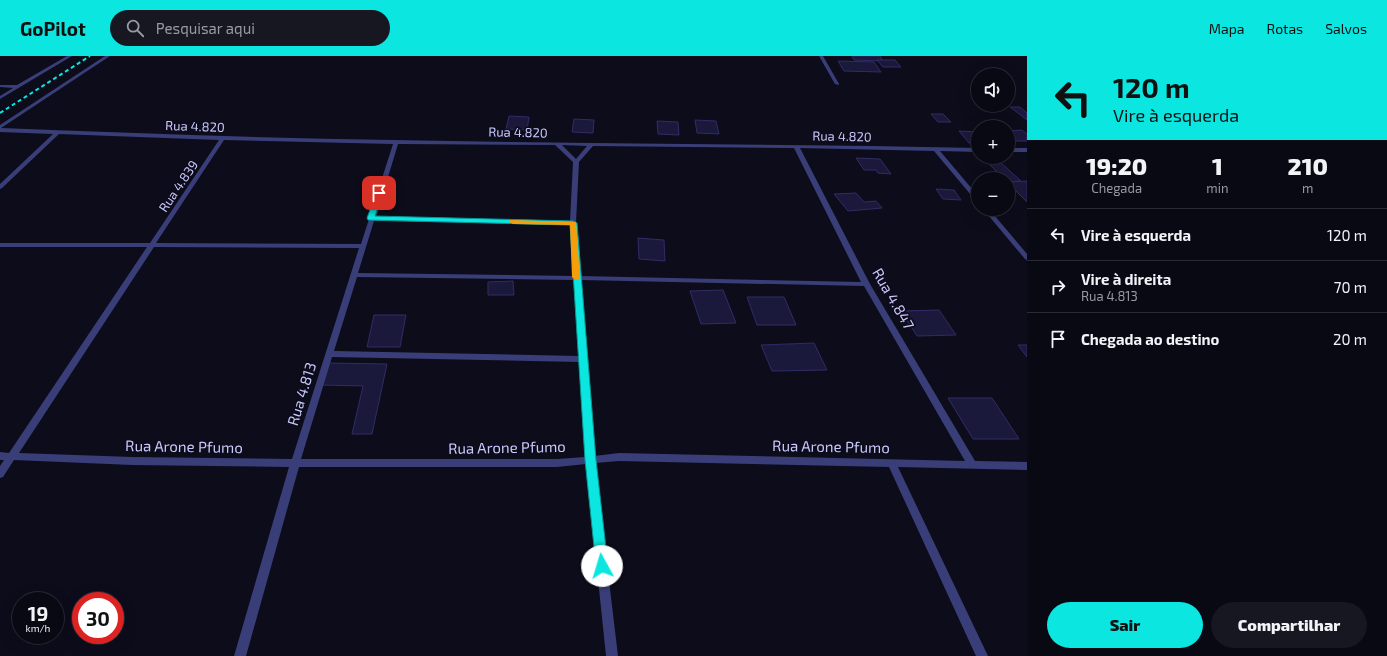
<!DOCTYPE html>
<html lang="pt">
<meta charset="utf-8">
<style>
body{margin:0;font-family:"Exo 2",sans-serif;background:#171722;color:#f1f3f6;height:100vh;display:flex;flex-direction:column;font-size:15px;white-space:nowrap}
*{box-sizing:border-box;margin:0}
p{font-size:13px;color:#999aa0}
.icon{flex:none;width:22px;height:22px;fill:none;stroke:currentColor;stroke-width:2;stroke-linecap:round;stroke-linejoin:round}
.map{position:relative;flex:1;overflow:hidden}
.drawer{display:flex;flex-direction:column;background:#090914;width:360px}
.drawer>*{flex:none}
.banner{background:#0be6e0;color:#111;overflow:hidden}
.controls{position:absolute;left:971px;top:12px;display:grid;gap:8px}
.controls a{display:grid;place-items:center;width:44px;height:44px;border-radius:50%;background:#090914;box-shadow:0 4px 16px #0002,0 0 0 1px #292a34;font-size:20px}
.speed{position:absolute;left:12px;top:536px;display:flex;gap:8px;font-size:20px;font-weight:700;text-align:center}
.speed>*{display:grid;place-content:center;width:52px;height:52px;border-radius:50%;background:#090914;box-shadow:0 4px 16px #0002,0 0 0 1px #292a34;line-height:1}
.speed small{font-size:10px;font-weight:400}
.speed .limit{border:6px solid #d22;background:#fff;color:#111}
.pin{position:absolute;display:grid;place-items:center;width:34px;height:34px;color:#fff;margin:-17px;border-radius:8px;box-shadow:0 2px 6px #0006}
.me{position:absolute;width:44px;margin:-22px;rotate:354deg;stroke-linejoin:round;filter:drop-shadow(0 0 3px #0008)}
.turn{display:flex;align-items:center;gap:14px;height:84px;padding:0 20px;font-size:18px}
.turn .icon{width:52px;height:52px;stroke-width:2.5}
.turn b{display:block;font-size:28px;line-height:34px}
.eta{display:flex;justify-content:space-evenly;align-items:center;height:68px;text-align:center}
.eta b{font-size:24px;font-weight:800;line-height:28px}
.cta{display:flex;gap:8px;margin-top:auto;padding:8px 20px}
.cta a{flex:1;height:46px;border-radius:24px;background:#0be6e0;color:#111;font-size:16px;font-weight:800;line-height:46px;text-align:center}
.cta a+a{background:#171722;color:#f1f3f6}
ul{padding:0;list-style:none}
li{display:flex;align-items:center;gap:12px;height:52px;padding:0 20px;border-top:1px solid #292a34}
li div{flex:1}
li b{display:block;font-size:15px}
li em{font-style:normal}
header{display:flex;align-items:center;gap:24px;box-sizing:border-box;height:56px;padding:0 20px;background:#0be6e0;color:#111}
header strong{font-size:19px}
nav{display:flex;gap:22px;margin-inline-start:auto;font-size:14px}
.search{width:280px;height:36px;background:#171722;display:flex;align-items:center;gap:10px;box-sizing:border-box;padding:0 14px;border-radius:22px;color:#999aa0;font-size:15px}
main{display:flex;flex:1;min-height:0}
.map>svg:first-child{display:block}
.building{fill:#1b193b;stroke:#302c66}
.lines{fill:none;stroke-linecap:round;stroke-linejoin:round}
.minor{fill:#393e78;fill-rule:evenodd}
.rail{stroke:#0be6e0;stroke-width:2;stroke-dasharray:4 3;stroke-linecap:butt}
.route{fill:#0be6e0;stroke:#079692}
.slow{fill:#f59e0b}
.labels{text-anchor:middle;stroke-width:3.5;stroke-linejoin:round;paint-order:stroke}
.far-street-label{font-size:13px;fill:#c8c8fc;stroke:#0c0c1b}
.street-label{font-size:15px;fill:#c8c8fc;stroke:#0c0c1b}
</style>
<header>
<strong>GoPilot</strong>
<div class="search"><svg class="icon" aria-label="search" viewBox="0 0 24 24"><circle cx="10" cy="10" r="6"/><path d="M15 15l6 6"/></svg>Pesquisar aqui</div>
<nav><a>Mapa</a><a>Rotas</a><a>Salvos</a></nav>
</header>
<main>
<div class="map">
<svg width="1027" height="600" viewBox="0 0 1027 600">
<rect width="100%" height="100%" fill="#0c0c1b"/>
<!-- building -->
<g class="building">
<path d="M 852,0 L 880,0 L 883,5 L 854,4 Z"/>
<path d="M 877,4 L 895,4 L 901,11 L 883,11 Z"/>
<path d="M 838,5 L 874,6 L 881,16 L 844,15 Z"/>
<path d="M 1010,51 L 1020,51 L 1027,57 L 1027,64 Z"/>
<path d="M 931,58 L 943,58 L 951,66 L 938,66 Z"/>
<path d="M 509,60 L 529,61 L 527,74 L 506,73 Z"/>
<path d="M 574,63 L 594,64 L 593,77 L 572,76 Z"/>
<path d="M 695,64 L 716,65 L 719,78 L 697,77 Z"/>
<path d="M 657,65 L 678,66 L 679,79 L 658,78 Z"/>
<path d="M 1022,74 L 1027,78 L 1027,85 L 1016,85 L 1008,78 L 1008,75 Z"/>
<path d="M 959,75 L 978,76 L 978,88 L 969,87 Z"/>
<path d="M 856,102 L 880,103 L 891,118 L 878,117 L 876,114 L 864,114 Z"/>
<path d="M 986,105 L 999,105 L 1021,125 L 1008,126 L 1008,123 L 1004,123 Z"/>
<path d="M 1027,125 L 1027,146 L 1008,127 L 1008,126 Z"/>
<path d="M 936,133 L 954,134 L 961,144 L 943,143 Z"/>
<path d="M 856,137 L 864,146 L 876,145 L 882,152 L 848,155 L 834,138 Z"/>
<path d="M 638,182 L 664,184 L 665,205 L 639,203 Z"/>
<path d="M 513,225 L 514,239 L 488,239 L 488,226 Z"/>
<path d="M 723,234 L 736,267 L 701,268 L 690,235 Z"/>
<path d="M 747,241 L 784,241 L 796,269 L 757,269 Z"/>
<path d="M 939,254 L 956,279 L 917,280 L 901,255 Z"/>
<path d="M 374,259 L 406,259 L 400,291 L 367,291 Z"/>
<path d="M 814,287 L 827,314 L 772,315 L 761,289 Z"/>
<path d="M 1018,289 L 1027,289 L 1027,301 Z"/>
<path d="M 328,307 L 387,308 L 372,378 L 352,378 L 363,330 L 321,329 Z"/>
<path d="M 948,342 L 992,342 L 1019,383 L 973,383 Z"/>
</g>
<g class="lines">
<!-- minor -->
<g class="minor">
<path d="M 67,0 L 72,0 L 0,43 L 0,40 L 13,32 L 0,31 L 0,29 L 17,29 Z"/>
<path d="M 105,0 L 110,0 L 1,72 C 132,77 262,82 393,84 C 588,88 783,88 978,92 L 978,96 L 940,95 L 978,140 L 978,146 L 976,145 L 934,95 L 800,92 L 870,228 L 975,405 L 1027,406 L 1027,414 L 898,411 L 988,600 L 976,600 L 889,411 L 619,405 L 595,407 L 618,600 L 606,600 L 586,408 L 557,411 L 299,411 L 246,600 L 234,600 L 289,411 L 132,409 L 14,404 L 3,421 L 0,422 L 0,410 L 4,404 L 0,404 L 0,396 L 9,397 L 147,191 L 0,191 L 0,187 L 150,187 L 219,84 L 59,78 L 2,132 L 0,133 L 0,128 L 53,78 L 0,76 L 0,69 ZM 224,84 L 393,88 L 361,188 L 156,187 ZM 398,88 L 555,89 L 573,106 L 570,165 L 376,161 ZM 562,89 L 587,90 L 576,103 ZM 593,90 L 794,92 L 861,226 L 580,220 L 576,167 L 579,106 ZM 374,165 L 570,169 L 573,220 L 358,217 ZM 154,191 L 359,192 L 292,403 L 132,401 L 19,397 ZM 357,221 L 574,224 L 579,300 L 334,295 ZM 581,224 L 864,230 L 965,405 L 619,397 L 594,400 ZM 332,301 L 579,306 L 585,401 L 557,403 L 301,403 Z"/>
<path d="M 819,0 L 823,0 L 839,28 L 839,29 L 835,28 Z"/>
<rect x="1008" y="92" width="19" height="4"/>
<path d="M 983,153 L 989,153 L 1027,198 L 1027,204 L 1025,203 Z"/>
</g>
<!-- rail -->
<path class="rail" d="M 0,57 L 90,0"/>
</g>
<!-- route -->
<path class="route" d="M 377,135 L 383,137 L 375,160 L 573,165 L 577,167 L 596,404 L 608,510 L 606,514 L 602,515 L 598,514 L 596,510 L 585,404 L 570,169 L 368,164 L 367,162 Z"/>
<!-- slow -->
<path class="slow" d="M 510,164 L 576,166 L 580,221 L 579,223 L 574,223 L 572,221 L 570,169 L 513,168 L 509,166 Z"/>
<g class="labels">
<!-- far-street labels -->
<g class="far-street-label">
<text transform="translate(195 70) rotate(2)" y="5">Rua 4.820</text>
<text transform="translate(518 76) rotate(1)" y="5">Rua 4.820</text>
<text transform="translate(842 80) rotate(1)" y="5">Rua 4.820</text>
<text transform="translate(178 130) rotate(-56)" y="5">Rua 4.839</text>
</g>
<!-- street labels -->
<g class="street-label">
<text transform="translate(893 243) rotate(60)" y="5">Rua 4.847</text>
<text transform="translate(302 338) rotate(-73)" y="5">Rua 4.813</text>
<text transform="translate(184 391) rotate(1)" y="5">Rua Arone Pfumo</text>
<text transform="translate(831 391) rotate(1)" y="5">Rua Arone Pfumo</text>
<text transform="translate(507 392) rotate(-1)" y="5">Rua Arone Pfumo</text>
</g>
</g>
</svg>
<div class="controls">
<a><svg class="icon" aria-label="sound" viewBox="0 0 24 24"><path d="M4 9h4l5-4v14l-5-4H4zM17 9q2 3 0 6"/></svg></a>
<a>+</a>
<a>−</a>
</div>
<div class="speed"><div>19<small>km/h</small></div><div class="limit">30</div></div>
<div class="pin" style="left:379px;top:137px;background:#d93025"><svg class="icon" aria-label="arrive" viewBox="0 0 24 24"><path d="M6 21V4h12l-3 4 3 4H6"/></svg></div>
<svg class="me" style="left:602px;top:510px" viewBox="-20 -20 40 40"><circle r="19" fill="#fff"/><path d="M0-13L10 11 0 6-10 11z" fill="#0be6e0"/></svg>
</div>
<section class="drawer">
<div class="banner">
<div class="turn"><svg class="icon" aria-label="left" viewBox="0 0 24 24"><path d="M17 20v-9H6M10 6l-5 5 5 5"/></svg><div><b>120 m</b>Vire à esquerda</div></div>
</div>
<div class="eta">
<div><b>19:20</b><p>Chegada</p></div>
<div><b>1</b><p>min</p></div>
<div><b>210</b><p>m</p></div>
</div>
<ul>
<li><svg class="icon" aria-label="left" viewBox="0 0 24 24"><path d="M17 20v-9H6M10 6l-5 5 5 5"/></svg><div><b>Vire à esquerda</b></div><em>120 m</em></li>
<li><svg class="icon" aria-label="right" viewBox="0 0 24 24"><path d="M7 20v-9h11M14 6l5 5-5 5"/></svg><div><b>Vire à direita</b><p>Rua 4.813</p></div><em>70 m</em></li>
<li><svg class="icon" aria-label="arrive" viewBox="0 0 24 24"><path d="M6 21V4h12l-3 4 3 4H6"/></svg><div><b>Chegada ao destino</b></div><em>20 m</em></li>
</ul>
<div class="cta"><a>Sair</a><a>Compartilhar</a></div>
</section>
</main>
